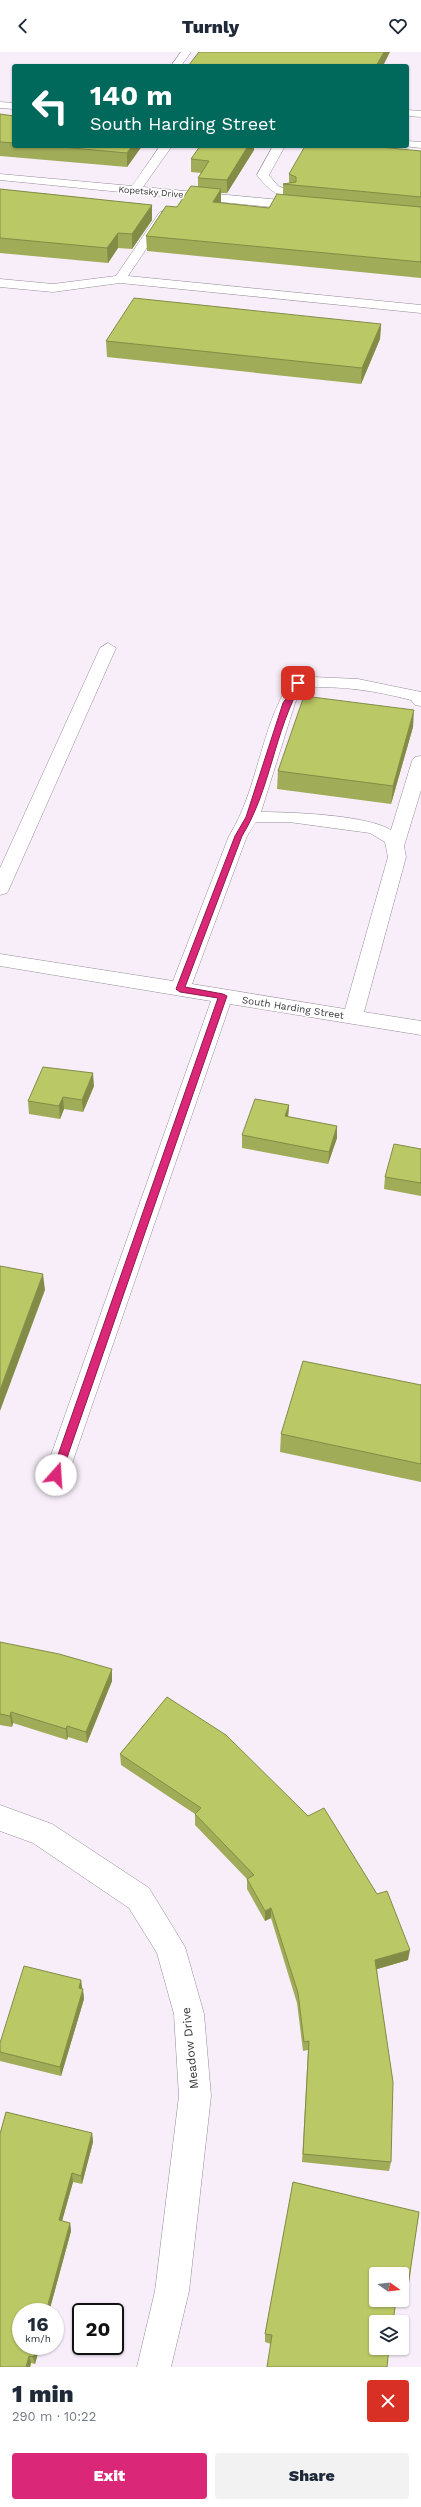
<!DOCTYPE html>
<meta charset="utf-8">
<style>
body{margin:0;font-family:"Work Sans",sans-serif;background:#f2f2f3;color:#1f2937;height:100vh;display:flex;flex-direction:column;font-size:15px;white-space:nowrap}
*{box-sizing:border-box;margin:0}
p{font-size:13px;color:#747a83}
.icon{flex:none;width:22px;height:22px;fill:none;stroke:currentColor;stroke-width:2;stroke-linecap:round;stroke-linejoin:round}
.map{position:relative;height:2315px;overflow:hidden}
.side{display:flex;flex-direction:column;background:#fff;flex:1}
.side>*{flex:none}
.banner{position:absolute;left:12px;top:12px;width:397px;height:84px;border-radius:4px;box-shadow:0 1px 3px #0004;background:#00695c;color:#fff;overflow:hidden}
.needle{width:26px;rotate:104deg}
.controls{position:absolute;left:369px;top:2215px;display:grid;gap:8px}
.controls a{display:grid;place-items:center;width:40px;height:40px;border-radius:4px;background:#fff;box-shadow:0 1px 3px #0004;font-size:20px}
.speed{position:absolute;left:12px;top:2251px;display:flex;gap:8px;font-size:20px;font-weight:700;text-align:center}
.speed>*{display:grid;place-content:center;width:52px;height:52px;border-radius:50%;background:#fff;box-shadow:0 1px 3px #0004;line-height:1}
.speed small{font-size:10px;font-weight:400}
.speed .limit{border:2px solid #111;border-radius:6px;background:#fff;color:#111}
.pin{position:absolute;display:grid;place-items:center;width:34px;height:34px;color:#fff;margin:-17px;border-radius:8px;box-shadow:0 2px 6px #0006}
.me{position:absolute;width:44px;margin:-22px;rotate:19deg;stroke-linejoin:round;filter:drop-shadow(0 0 3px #0008)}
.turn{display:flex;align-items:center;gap:14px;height:84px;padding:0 12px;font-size:18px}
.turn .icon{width:52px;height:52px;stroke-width:2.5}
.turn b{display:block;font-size:28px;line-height:34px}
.round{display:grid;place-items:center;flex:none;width:42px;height:42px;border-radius:4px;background:#f2f2f3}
.overview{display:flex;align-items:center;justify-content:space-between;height:68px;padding:0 12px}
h1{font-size:24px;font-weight:800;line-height:30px}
.cta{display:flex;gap:8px;margin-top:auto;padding:8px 12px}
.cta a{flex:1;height:46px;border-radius:4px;background:#db2777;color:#fff;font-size:16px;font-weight:800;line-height:46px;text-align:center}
.cta a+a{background:#f2f2f3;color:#1f2937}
header{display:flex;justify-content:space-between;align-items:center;height:52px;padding:0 12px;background:#fff;font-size:18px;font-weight:800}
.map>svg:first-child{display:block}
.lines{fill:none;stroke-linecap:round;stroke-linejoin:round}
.minor-casing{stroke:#958d98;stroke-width:1}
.minor{fill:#fff;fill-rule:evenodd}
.wall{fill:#a0ac57}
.shaded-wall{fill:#828c47}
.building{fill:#bac865;stroke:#828c47}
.route{fill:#db2777;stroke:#8e194d}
.labels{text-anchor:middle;stroke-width:3;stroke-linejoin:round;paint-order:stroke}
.far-street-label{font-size:9px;fill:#39353a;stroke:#fff}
.street-label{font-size:10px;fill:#39353a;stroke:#fff}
.near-street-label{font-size:12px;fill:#39353a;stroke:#fff}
</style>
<header><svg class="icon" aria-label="back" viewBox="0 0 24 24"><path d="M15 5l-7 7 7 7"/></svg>Turnly<svg class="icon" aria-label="heart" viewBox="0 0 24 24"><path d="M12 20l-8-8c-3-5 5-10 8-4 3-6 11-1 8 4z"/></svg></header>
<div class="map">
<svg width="421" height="2315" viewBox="0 0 421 2315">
<rect width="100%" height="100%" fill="#f7eef9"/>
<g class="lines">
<!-- minor casing -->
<g class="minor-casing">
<g id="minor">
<path d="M 181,0 L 191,0 L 181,14 L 171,14 Z"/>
<path d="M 0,50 L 14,51 L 14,57 L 0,56 Z"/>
<path d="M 407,58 L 421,59 L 421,65 L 407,64 Z"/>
<path d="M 407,89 L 421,90 L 421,96 L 403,94 L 407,94 Z"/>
<path d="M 160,94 L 172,94 L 143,135 L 302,150 L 308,154 L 302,158 L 0,128 L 0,122 L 132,134 Z"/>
<path d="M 273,94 L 285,94 L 269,123 L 278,134 L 294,140 L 294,144 C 279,148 265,134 257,123 Z"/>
<path d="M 163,159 L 169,163 L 128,224 L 421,253 L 421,261 L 120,231 L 53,240 L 0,235 L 0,227 L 53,232 L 116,224 L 159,161 Z"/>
<path d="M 108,591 L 116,596 L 9,837 L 7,841 L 0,843 L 0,816 L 100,596 Z"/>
<path d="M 313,625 L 358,627 L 421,640 L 421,654 L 415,653 L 411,648 C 376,639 340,633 304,636 L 295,651 L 261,760 C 290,760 367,763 391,778 L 412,709 L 415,705 L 421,704 L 421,738 L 404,794 L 406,805 L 364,960 L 421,969 L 421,983 L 230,952 L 68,1423 L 65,1430 L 56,1433 L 47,1430 L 44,1423 L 211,949 L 0,914 L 0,902 L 173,929 L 229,784 C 259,736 260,674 292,627 ZM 256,770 L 289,770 L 370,781 L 385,790 L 388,805 L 345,957 L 192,932 L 247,784 Z"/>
<path d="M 0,1753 L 52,1772 L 149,1836 L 185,1895 L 204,1962 L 211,2044 L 189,2239 L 171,2315 L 137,2315 L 155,2239 L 179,2044 L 174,1962 L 157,1901 L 129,1856 L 33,1791 L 0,1779 Z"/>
</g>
</g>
<!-- minor -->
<use href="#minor" class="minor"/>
</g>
<!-- wall -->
<g class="wall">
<path d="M 0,62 L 14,64 L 14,94 L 142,94 L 127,115 L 0,104 Z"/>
<path d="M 200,94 L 254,94 L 254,98 L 227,141 L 221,141 L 221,151 L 269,156 L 283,143 L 283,132 L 289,131 L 289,122 L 421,99 L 421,226 L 147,199 L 146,184 L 177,155 L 198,135 L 198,126 L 201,121 L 191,120 L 191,107 Z"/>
<path d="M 0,137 L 152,153 L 152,168 L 132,197 L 118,196 L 108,211 L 0,201 Z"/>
<path d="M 381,272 L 380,287 L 361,332 L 107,305 L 106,289 Z"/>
<path d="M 413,675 L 391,752 L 277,737 L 278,719 Z"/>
<path d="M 94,1034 L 83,1060 L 64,1057 L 60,1067 L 29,1062 L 28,1049 Z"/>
<path d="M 289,1053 L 288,1065 L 337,1074 L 337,1086 L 328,1112 L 242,1096 L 242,1083 Z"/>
<path d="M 421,1097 L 421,1144 L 384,1137 L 385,1125 Z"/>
<path d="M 421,1333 L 421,1430 L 280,1400 L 281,1382 Z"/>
<path d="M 0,1590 L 112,1629 L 87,1691 L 68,1685 L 67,1688 L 13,1671 L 12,1675 L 0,1673 Z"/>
<path d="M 167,1645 L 408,1908 L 377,1917 L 391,2110 L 389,2119 L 302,2110 L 308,1998 L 303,1999 L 297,1951 L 271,1866 L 265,1869 L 247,1837 L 247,1827 L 195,1773 L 195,1762 L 121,1713 L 120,1702 Z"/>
<path d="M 81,1928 L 84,1947 L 61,2024 L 0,2009 L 0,1991 Z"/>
<path d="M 6,2060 L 92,2081 L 93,2090 L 82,2132 L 73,2130 L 62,2169 L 70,2171 L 71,2179 L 49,2260 L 21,2260 L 21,2294 L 40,2294 L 35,2312 L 31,2311 L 30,2315 L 0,2315 L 0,2082 Z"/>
<path d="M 293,2130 L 419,2160 L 408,2234 L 406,2243 L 402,2242 L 402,2222 L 376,2222 L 376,2248 L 396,2248 L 393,2270 L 376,2270 L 376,2296 L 389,2296 L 387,2315 L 267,2315 L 271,2292 L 265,2290 L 265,2282 Z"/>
</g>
<!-- shaded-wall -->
<g class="shaded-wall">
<path d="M 384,0 L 390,0 L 383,14 L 376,14 Z"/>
<path d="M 132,94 L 142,94 L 127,115 L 127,101 Z"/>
<path d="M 248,94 L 254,94 L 254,98 L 227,141 L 227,128 Z"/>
<path d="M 221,137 L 221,151 L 213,150 Z"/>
<path d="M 152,153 L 152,168 L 132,197 L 132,182 Z"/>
<path d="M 118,181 L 118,196 L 108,211 L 107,196 Z"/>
<path d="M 381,272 L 380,287 L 361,332 L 362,316 Z"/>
<path d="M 414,658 L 413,675 L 391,752 L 393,734 Z"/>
<path d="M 93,1021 L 94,1034 L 83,1060 L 82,1048 Z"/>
<path d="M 63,1045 L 64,1057 L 60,1067 L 59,1054 Z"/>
<path d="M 289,1053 L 288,1066 L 285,1064 Z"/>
<path d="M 337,1074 L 337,1086 L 328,1112 L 329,1100 Z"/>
<path d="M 43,1222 L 45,1238 L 0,1359 L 0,1338 Z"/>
<path d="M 112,1617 L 112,1629 L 87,1691 L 86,1680 Z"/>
<path d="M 11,1660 L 13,1671 L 12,1675 L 10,1664 Z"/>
<path d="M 67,1674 L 68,1685 L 67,1688 L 66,1677 Z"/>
<path d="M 271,1856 L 271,1866 L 265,1869 L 265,1859 Z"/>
<path d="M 410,1898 L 408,1908 L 374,1918 L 375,1908 Z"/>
<path d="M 81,1928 L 82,1938 L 79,1936 Z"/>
<path d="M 83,1937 L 84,1947 L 61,2024 L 60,2015 Z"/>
<path d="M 92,2081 L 93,2090 L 82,2132 L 81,2124 Z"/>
<path d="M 72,2121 L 73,2130 L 60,2176 L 59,2168 Z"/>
<path d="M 70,2171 L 71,2179 L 49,2260 L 46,2260 Z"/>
<path d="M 36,2294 L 40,2294 L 35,2312 L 33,2305 Z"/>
<path d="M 29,2304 L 31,2311 L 30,2315 L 26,2315 Z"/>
</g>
<!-- building -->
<g class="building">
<path d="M 199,0 L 384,0 L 376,14 L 188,14 Z"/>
<path d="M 0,62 L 14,64 L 14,91 L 0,90 Z"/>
<path d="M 50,94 L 132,94 L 127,101 Z"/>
<path d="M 200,94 L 248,94 L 227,128 L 198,126 L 209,109 L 191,107 Z"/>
<path d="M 305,94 L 370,94 L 421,99 L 421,145 L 283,132 L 296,130 L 296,125 L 289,122 Z"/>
<path d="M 191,134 L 221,137 L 213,150 L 269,156 L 277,142 L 421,155 L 421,210 L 146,184 L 166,154 L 177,155 Z"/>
<path d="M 0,137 L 152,153 L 132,182 L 118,181 L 107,196 L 0,186 Z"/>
<path d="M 134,246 L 381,272 L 362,316 L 106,289 Z"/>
<path d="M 304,644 L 414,658 L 393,734 L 278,719 Z"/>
<path d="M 43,1015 L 93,1021 L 82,1048 L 63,1045 L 59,1054 L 28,1049 Z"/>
<path d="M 255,1047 L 289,1053 L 285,1064 L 337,1074 L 329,1100 L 242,1083 Z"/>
<path d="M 394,1092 L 421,1097 L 421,1131 L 385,1125 Z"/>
<path d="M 0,1214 L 43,1222 L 0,1338 Z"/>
<path d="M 303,1309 L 421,1333 L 421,1412 L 281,1382 Z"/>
<path d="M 0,1590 L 59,1602 L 112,1617 L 86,1680 L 67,1674 L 66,1677 L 11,1660 L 10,1664 L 0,1662 Z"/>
<path d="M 167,1645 L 226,1683 L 308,1764 L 324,1756 L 377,1842 L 387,1839 L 410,1898 L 375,1908 L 393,2030 L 391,2110 L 303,2102 L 309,1989 L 304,1990 L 298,1941 L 271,1856 L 265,1859 L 247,1827 L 254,1823 L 195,1762 L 201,1756 L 120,1702 Z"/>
<path d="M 24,1914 L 81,1928 L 79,1936 L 83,1937 L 60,2015 L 0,2000 L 0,1991 Z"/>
<path d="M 6,2060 L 92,2081 L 81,2124 L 72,2121 L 59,2168 L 70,2171 L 46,2260 L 21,2260 L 21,2294 L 36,2294 L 33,2305 L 29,2304 L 26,2315 L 0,2315 L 0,2082 Z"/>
<path d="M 293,2130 L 419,2160 L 408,2234 L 402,2233 L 402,2222 L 376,2222 L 376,2248 L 396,2248 L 393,2270 L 376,2270 L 376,2296 L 389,2296 L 387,2315 L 267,2315 L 272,2283 L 265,2282 Z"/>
</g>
<!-- route -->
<path class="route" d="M 298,629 L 302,631 C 274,679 271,737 242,784 L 185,935 L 223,942 L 227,944 L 61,1423 L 56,1427 L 51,1423 L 218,946 L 180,940 L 176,937 L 235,784 L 246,765 L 283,651 Z"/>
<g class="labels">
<!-- far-street labels -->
<g class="far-street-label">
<text transform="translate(151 140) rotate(5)" y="3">Kopetsky Drive</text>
</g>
<!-- street labels -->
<g class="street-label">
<text transform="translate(293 955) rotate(9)" y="4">South Harding Street</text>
</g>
<!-- near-street labels -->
<g class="near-street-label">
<text transform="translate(190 1996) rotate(-96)" y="4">Meadow Drive</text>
</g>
</g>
</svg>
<div class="controls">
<a><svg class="needle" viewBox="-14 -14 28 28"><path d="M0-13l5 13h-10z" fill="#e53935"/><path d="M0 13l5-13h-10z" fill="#747a83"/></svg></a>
<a><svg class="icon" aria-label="layers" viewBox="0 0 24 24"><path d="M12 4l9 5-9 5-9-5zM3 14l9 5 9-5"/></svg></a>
</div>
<div class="speed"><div>16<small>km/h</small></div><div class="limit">20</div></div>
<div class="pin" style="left:298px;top:631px;background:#d93025"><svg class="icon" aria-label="arrive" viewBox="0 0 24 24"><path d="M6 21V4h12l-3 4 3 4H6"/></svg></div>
<svg class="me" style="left:56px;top:1423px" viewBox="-20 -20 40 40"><circle r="19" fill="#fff"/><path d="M0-13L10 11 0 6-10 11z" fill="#db2777"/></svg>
<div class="banner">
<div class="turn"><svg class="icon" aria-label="left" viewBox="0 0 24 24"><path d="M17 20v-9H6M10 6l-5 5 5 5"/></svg><div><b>140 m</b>South Harding Street</div></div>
</div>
</div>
<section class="side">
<div class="overview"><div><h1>1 min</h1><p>290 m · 10:22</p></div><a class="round" style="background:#d93025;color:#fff"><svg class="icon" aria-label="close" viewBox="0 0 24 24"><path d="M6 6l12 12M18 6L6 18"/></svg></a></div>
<div class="cta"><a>Exit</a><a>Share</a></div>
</section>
